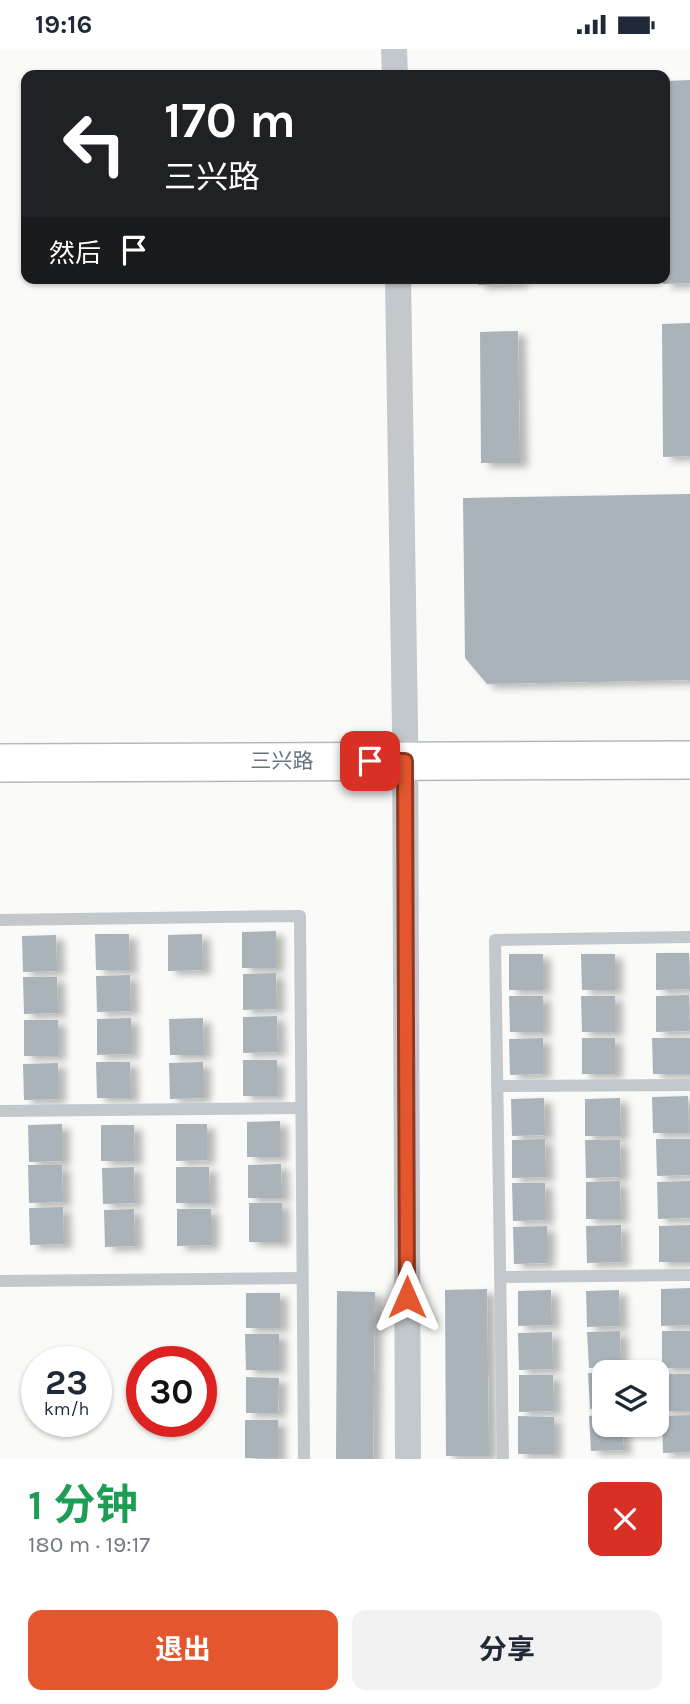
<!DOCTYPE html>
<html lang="zh">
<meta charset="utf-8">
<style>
body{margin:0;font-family:Karla,"Noto Sans SC",sans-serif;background:#f2f2f3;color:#1f2937;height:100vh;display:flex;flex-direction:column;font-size:26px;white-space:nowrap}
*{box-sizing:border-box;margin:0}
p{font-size:23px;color:#747a83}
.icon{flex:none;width:38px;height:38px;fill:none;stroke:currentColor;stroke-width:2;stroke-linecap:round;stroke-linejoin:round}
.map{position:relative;height:1410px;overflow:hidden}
.drawer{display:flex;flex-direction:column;background:#fff;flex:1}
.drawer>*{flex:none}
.hud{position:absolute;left:21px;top:21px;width:649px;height:214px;border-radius:14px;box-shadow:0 2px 5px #0004;background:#202124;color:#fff;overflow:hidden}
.buttons{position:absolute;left:592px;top:1311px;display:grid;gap:14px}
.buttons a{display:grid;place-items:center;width:77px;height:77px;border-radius:14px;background:#fff;box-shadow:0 2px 5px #0004;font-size:35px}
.speed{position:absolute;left:21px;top:1297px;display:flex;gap:14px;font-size:35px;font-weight:700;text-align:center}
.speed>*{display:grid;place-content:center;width:91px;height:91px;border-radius:50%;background:#fff;box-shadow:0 2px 5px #0004;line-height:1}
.speed small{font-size:18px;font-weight:400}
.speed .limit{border:10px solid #d22;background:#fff;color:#111}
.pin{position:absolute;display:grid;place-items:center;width:60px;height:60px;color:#fff;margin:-30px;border-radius:14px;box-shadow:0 4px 10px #0006}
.me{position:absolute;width:77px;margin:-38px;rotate:0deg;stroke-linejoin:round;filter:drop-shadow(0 0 5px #0008)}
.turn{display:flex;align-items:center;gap:24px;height:147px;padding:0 28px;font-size:32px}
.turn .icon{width:91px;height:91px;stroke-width:2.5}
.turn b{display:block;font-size:49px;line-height:60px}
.then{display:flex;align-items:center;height:66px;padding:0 28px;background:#0003;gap:14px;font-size:26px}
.round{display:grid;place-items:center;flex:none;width:74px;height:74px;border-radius:14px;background:#f2f2f3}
.head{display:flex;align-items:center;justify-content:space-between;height:119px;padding:0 28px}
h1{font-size:42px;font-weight:700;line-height:52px;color:#1e9e55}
.action{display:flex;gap:14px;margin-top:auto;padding:14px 28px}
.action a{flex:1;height:80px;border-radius:14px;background:#e4572e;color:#fff;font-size:28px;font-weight:700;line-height:80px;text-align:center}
.action a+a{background:#f2f2f3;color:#1f2937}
.status{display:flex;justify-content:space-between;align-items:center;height:49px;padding:0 35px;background:#fff;direction:ltr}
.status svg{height:19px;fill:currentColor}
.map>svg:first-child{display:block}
.building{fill:#aab3b9;filter:url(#shadow)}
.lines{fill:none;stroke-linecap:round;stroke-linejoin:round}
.secondary-casing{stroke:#b3babf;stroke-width:40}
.lane{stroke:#c3c8cc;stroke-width:12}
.street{stroke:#c3c8cc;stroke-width:26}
.secondary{stroke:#fff;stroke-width:37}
.route-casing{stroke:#94391e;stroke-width:18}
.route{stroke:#e4572e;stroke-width:12}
.labels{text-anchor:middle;stroke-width:7;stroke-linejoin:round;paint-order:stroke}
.street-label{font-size:21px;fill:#657683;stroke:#fff}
</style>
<div class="status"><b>19:16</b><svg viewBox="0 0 49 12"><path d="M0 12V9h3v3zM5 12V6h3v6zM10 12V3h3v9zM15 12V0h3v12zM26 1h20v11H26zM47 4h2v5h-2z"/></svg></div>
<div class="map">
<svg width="690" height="1410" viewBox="0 0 690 1410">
<defs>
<filter id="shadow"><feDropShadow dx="8" dy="4.5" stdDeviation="3.5" flood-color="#0004"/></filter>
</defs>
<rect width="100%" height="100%" fill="#fafaf8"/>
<!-- building -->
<g class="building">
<path d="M 690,31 L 690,234 L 663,235 L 665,32 Z"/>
<path d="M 478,229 L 520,229 L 520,234 L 478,236 Z"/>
<path d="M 690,274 L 690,407 L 663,408 L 662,275 Z"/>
<path d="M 518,282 L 520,414 L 481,414 L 480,283 Z"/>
<path d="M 690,445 L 690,631 L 487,635 L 465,609 L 463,449 Z"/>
<path d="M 276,882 L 276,919 L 242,919 L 242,883 Z"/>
<path d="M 95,885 L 129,885 L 130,921 L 96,921 Z"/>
<path d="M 202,885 L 203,921 L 168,922 L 168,886 Z"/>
<path d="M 56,886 L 57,922 L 23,923 L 22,887 Z"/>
<path d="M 656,904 L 689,904 L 690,940 L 656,941 Z"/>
<rect x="509" y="905" width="34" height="36"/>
<path d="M 581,905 L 615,905 L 615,941 L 582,941 Z"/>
<path d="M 276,924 L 277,960 L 243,961 L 243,925 Z"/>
<path d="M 130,926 L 131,962 L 97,963 L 96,927 Z"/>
<path d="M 23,928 L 57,928 L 58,964 L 24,965 Z"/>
<path d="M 689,946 L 690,982 L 656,983 L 656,947 Z"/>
<path d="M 509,947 L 543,947 L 543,983 L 510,983 Z"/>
<path d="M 581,947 L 615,947 L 615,983 L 582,983 Z"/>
<path d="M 277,967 L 278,1003 L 243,1004 L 243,968 Z"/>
<path d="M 131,969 L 131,1005 L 97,1006 L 97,970 Z"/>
<path d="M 203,969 L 204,1006 L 170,1006 L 169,970 Z"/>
<rect x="24" y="971" width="34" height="36"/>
<path d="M 543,989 L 543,1025 L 510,1026 L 509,990 Z"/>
<rect x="582" y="989" width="33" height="36"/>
<path d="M 652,989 L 690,989 L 690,1025 L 653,1025 Z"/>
<rect x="243" y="1011" width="34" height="36"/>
<path d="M 96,1013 L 130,1013 L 131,1049 L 97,1049 Z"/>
<path d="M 203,1013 L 203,1049 L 170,1050 L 169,1014 Z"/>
<path d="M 58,1014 L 58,1050 L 24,1051 L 23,1015 Z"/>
<path d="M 688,1047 L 689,1084 L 653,1084 L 652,1048 Z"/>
<path d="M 544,1049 L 545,1086 L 512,1087 L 511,1050 Z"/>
<path d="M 620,1049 L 621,1087 L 585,1087 L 585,1050 Z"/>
<path d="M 280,1072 L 280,1108 L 247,1108 L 247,1073 Z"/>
<path d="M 62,1075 L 62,1112 L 29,1113 L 28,1076 Z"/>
<path d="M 176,1075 L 207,1075 L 207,1111 L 176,1112 Z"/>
<path d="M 101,1076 L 134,1076 L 135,1112 L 101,1112 Z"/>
<path d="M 545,1090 L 546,1128 L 512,1129 L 512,1091 Z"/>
<path d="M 656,1090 L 690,1090 L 690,1126 L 657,1127 Z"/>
<path d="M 585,1091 L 620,1091 L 621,1128 L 586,1129 Z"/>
<path d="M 281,1115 L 282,1149 L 248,1149 L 248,1116 Z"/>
<path d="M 28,1116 L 62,1116 L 63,1153 L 29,1154 Z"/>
<path d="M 134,1118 L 135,1154 L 103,1155 L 102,1119 Z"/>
<path d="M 176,1118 L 209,1118 L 210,1154 L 176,1154 Z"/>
<path d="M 620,1132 L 621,1170 L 586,1170 L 586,1133 Z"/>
<path d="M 690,1132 L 690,1169 L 658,1170 L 657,1133 Z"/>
<path d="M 512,1134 L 545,1134 L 546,1171 L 513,1172 Z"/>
<rect x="249" y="1154" width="33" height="39"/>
<path d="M 63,1158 L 64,1195 L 30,1196 L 29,1159 Z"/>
<path d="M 134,1160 L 135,1197 L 105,1198 L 104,1161 Z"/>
<path d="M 177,1160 L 211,1160 L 211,1196 L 177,1197 Z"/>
<path d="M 621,1176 L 622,1213 L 587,1214 L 586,1177 Z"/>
<path d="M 690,1176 L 690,1213 L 659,1213 L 659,1177 Z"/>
<path d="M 547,1177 L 547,1214 L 514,1215 L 513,1178 Z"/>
<path d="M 690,1239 L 690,1276 L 661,1277 L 661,1240 Z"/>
<path d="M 487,1240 L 489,1407 L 446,1407 L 445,1241 Z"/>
<path d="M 551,1241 L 552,1276 L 518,1277 L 518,1242 Z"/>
<path d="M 619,1241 L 620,1277 L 587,1278 L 586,1242 Z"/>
<path d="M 337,1242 L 375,1243 L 373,1410 L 336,1410 Z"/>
<rect x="246" y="1244" width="34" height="35"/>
<path d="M 620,1282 L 621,1317 L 589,1319 L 587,1283 Z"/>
<rect x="662" y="1282" width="28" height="37"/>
<path d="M 552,1283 L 553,1320 L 519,1321 L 518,1284 Z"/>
<path d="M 245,1285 L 279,1285 L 279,1321 L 246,1321 Z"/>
<path d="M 588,1324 L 604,1324 L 604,1359 L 590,1360 Z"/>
<rect x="662" y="1325" width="28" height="37"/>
<path d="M 519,1326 L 553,1326 L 554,1362 L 519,1363 Z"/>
<path d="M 246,1328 L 279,1329 L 278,1364 L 246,1364 Z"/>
<path d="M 604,1366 L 604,1376 L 622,1376 L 624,1401 L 591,1402 L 589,1367 Z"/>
<path d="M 690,1366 L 690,1403 L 663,1404 L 662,1367 Z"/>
<path d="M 518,1367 L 554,1368 L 554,1405 L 518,1405 Z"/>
<rect x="245" y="1371" width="33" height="38"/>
</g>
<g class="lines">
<!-- secondary casing -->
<g class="secondary-casing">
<path id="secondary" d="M 0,714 L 690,711"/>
</g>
<!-- lane -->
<g class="lane">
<path d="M 0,871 L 300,867 L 304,1410"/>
<path d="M 497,1037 L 690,1036"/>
<path d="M 0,1062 L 301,1059"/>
<path d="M 500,1228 L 690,1226"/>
<path d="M 0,1232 L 302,1229"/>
<path d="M 503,1410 L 495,891 L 690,888"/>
</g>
<!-- street -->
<g class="street">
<path d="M 394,0 L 395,26"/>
<path d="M 398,229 L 405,679 L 408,1410"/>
</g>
<!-- secondary -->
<use href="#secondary" class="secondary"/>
</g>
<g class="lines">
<!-- route casing -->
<g class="route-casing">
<path id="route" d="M 370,712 L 405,712 L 407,1248"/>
</g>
<!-- route -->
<use href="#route" class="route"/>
</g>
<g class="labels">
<!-- street labels -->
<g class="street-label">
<text x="282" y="719">三兴路</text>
</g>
</g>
</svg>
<div class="buttons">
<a><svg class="icon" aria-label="layers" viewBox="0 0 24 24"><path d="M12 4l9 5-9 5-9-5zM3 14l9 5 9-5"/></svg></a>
</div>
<div class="speed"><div>23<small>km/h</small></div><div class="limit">30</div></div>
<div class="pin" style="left:370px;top:712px;background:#d93025"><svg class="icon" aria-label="arrive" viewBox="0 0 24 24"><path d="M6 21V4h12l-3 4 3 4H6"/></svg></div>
<svg class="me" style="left:407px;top:1248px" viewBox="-20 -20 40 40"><path d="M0-17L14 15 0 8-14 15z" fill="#e4572e" stroke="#fff" stroke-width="4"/></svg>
<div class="hud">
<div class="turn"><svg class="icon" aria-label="left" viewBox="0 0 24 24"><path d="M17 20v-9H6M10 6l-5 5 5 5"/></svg><div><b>170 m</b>三兴路</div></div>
<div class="then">然后<svg class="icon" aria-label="arrive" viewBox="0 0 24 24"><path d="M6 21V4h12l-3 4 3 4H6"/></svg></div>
</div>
</div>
<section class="drawer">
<div class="head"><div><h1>1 分钟</h1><p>180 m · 19:17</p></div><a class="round" style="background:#d93025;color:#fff"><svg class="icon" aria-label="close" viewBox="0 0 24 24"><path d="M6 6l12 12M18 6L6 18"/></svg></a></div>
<div class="action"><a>退出</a><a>分享</a></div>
</section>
